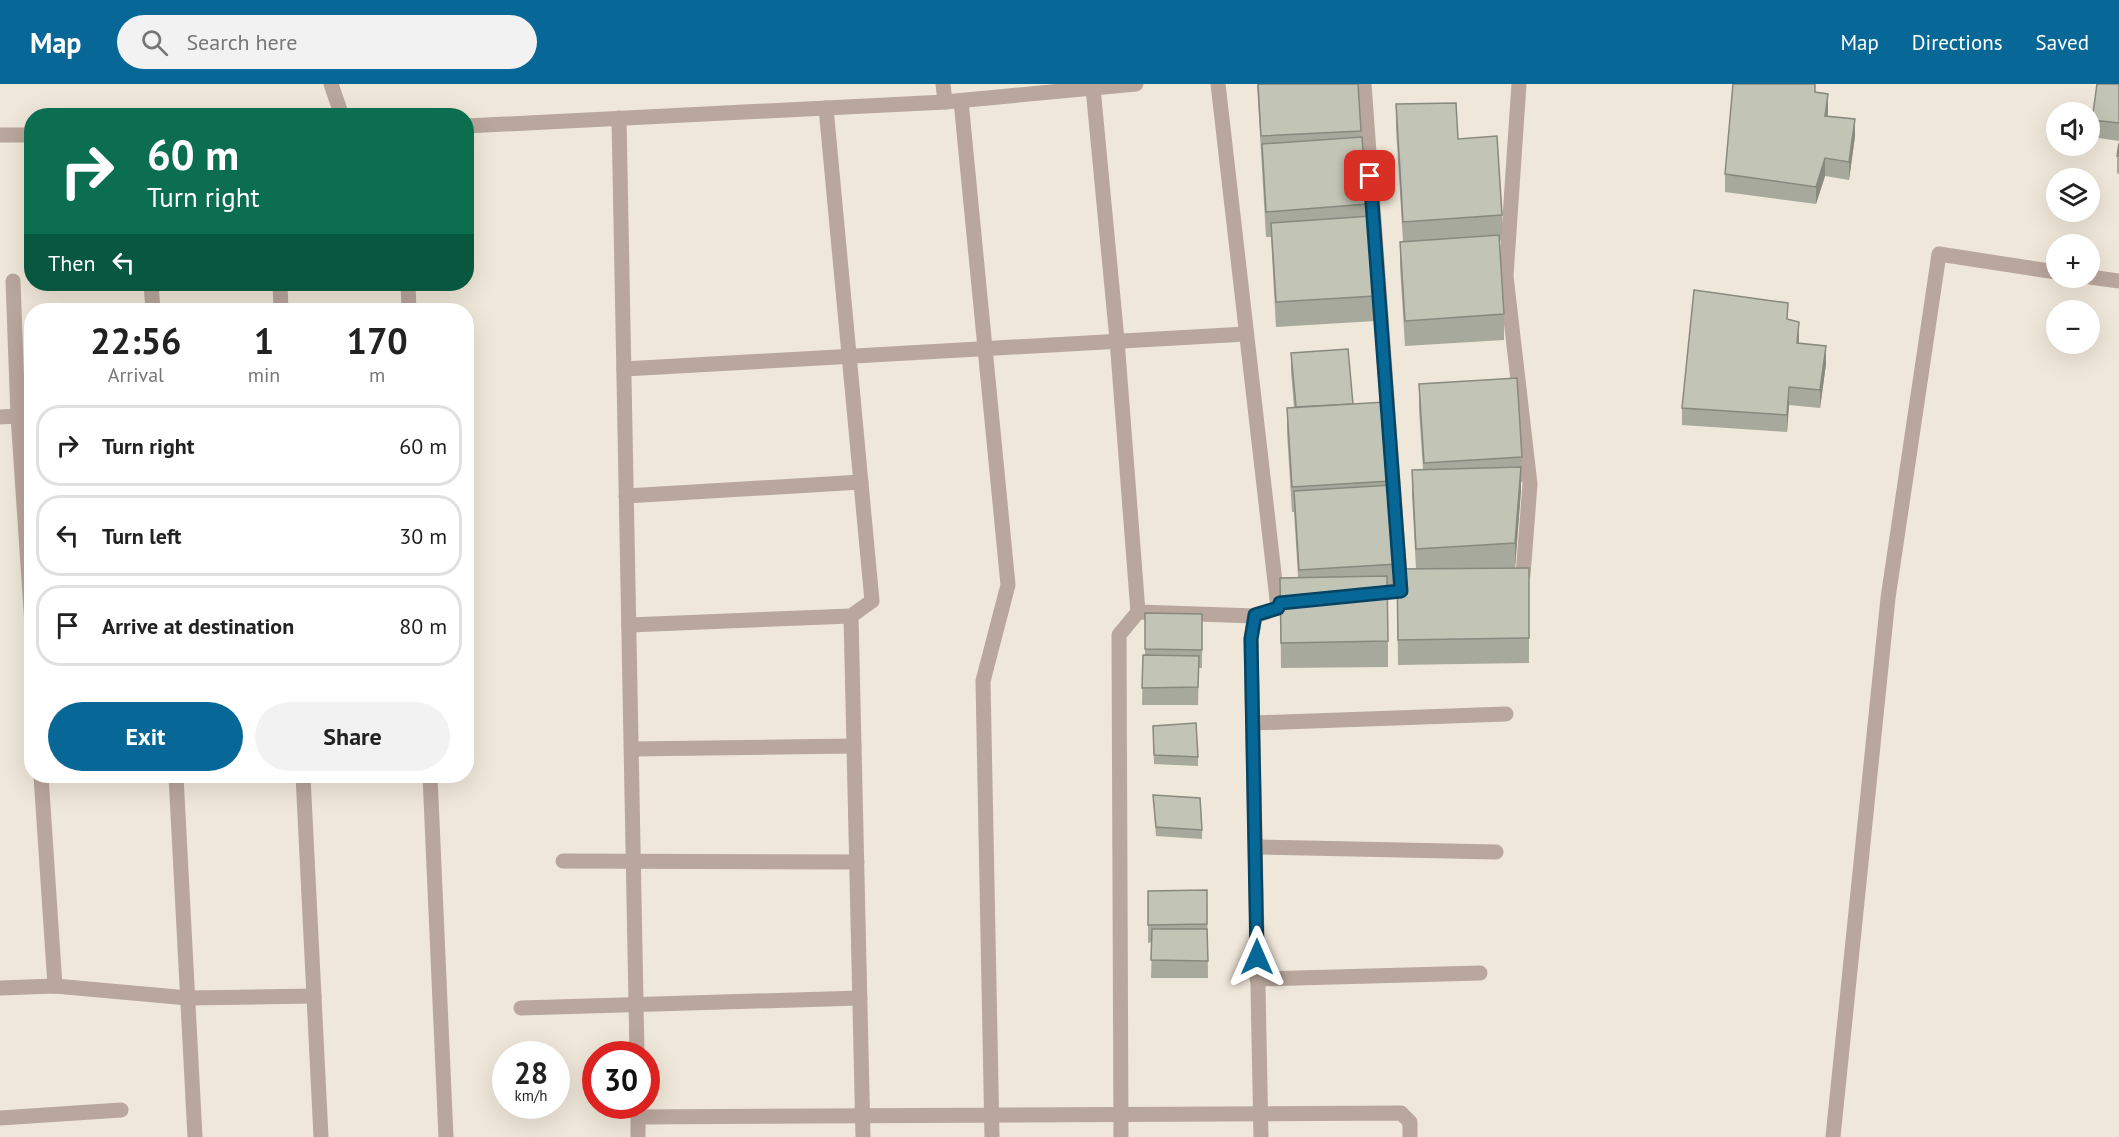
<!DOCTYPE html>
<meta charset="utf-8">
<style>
body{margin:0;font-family:"PT Sans",sans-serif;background:#f2f2f2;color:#222;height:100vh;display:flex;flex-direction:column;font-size:22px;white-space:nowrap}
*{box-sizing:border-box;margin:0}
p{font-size:20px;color:#767676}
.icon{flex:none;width:33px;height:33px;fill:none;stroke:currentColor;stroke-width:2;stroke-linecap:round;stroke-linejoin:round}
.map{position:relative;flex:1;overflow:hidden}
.details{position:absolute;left:24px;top:219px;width:450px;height:480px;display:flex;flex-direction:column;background:#fff;border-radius:24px;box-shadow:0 6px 24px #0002}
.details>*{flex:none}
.hud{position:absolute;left:24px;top:24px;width:450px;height:183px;border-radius:24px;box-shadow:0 6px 24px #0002;background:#0b6e4f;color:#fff;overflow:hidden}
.controls{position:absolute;left:2046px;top:18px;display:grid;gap:12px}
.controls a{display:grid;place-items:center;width:54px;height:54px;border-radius:50%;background:#fff;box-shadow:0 6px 24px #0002;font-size:30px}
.speed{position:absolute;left:492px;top:957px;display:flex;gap:12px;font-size:30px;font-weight:700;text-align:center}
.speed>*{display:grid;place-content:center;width:78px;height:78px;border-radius:50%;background:#fff;box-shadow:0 6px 24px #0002;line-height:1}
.speed small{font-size:15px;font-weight:400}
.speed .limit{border:9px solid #d22;background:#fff;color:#111}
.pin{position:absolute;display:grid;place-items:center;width:51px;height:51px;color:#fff;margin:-26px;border-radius:12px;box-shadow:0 3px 9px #0006}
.me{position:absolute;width:66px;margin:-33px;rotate:0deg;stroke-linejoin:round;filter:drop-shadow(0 0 4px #0008)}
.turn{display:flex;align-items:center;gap:21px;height:126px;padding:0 24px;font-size:27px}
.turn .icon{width:78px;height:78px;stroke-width:2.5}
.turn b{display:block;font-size:42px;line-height:51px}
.then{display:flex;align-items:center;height:57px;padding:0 24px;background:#0003;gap:12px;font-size:22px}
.eta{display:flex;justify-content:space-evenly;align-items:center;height:102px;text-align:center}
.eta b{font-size:36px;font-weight:700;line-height:42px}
.cta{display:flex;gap:12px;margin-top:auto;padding:12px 24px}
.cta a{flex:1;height:69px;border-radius:36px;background:#076897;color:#fff;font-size:24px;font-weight:700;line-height:69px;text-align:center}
.cta a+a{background:#f2f2f2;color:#222}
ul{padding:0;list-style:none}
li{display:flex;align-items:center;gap:18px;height:81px;margin:0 12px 9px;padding:0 12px;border:3px solid #e0e0e0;border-radius:24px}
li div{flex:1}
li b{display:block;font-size:22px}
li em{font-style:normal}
header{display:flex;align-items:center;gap:36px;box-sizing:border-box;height:84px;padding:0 30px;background:#076897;color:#fff}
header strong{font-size:28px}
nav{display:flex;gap:33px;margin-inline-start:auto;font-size:21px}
.search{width:420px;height:54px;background:#f2f2f2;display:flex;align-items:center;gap:15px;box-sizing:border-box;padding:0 21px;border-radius:33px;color:#767676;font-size:22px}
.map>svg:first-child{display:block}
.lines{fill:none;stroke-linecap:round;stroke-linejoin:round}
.lane{stroke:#b9a69c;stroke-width:15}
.street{stroke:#b9a69c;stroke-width:15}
.wall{fill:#a7a99c}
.shaded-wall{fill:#88897f}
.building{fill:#c2c4b5;stroke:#88897f;stroke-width:1.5}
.route-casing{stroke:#054462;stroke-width:15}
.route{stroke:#076897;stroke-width:10}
</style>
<header>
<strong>Map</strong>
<div class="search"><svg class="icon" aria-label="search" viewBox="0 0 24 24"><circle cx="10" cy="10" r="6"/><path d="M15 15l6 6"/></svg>Search here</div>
<nav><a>Map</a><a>Directions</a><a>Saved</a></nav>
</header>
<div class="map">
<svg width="2119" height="1053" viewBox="0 0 2119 1053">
<rect width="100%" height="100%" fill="#efe7d9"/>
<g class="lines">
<!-- lane -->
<g class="lane">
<path d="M 2090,193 L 2119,197"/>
<path d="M 1833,1053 L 1888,514 L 1939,170 L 2056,188"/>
</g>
<!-- street -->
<g class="street">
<path d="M 331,0 L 342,32"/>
<path d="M 943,0 L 945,18"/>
<path d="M 1218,0 L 1278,524 L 1255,532 L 1251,555 L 1261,1053"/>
<path d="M 1364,0 L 1401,506"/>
<path d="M 1093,4 L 1117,256 L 1138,528"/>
<path d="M 961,17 L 1008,501 L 983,597 L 992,1053"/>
<path d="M 826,24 L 872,517 L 851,532 L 863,1053"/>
<path d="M 619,34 L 637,970"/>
<path d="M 466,42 L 945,18 L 1136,0"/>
<path d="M 0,51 L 32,51"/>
<path d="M 13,197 L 18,332 L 32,541"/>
<path d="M 151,200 L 153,226"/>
<path d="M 280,200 L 281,226"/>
<path d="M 408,200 L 409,226"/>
<path d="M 624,285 L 1246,250"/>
<path d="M 0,333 L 18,332"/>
<path d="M 626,412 L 861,398"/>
<path d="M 1511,493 L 1523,491 L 1530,400 L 1506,192 L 1519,0"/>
<path d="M 1368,510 L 1415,505"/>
<path d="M 629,541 L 851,532"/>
<path d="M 1253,639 L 1506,630"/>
<path d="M 632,665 L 854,662"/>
<path d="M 41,692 L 55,902"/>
<path d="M 176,692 L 195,1053"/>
<path d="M 303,692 L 321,1053"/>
<path d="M 430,692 L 446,1053"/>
<path d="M 1257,763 L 1496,768"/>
<path d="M 563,777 L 857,778"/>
<path d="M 1257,895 L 1480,889"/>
<path d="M 0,904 L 55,902 L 188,914 L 314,912"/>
<path d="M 521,924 L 860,914"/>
<path d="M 638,1022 L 638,1053"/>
<path d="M 638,1033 L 1401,1029 L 1410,1038 L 1410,1053"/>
<path d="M 0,1034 L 121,1026"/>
<path d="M 1121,1053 L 1119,551 L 1138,528 L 1255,532"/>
</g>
</g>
<!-- wall -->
<g class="wall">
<path d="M 1257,0 L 1358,0 L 1361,54 L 1367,120 L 1367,133 L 1375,212 L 1375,237 L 1276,243 L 1271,153 L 1266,153 Z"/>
<path d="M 2119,0 L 2119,57 L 2092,53 L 2092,36 Z"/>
<path d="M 1815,8 L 1828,28 L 1827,32 L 1855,52 L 1849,96 L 1825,92 L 1816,120 L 1725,108 L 1725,90 Z"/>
<path d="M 1396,20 L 1458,55 L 1502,131 L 1502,156 L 1499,157 L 1504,230 L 1504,256 L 1405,262 L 1400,183 L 1400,158 L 1403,158 L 1396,45 Z"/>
<path d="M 2119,58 L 2119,90 L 2117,89 L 2117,72 Z"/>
<path d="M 1788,236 L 1799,256 L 1799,260 L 1826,280 L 1820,324 L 1789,321 L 1787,348 L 1682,341 L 1682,324 Z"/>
<path d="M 1291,269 L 1353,320 L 1385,318 L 1391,401 L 1397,485 L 1416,485 L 1412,411 L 1412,386 L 1423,386 L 1419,326 L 1419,300 L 1522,373 L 1522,398 L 1521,398 L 1515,484 L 1529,484 L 1529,579 L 1398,581 L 1397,505 L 1388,505 L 1388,583 L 1281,584 L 1280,494 L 1298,493 L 1294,428 L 1292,428 L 1287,349 L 1287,324 L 1294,324 L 1291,287 Z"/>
<path d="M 1145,529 L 1202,530 L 1202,584 L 1199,584 L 1198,621 L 1142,621 L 1143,571 L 1145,571 Z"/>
<path d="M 1153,642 L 1198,673 L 1198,682 L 1154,680 Z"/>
<path d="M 1153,711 L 1202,746 L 1202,755 L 1156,752 Z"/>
<path d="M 1207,806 L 1208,894 L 1151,894 L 1152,858 L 1148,859 L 1148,807 Z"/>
</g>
<!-- shaded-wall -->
<g class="shaded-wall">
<path d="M 1828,10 L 1828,28 L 1825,49 L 1825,32 Z"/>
<path d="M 1855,35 L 1855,52 L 1849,96 L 1849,78 Z"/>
<path d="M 1825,74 L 1825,92 L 1816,120 L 1816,103 Z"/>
<path d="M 1799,238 L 1799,256 L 1797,277 L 1797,259 Z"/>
<path d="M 1826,262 L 1826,280 L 1820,324 L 1820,306 Z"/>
<path d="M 1789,303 L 1789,321 L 1787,348 L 1787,331 Z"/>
<path d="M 1521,383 L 1521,408 L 1515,484 L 1515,459 Z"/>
</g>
<!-- building -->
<g class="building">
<path d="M 1258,0 L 1358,0 L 1361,47 L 1261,52 Z"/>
<path d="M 1733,0 L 1815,0 L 1815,8 L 1828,10 L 1825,32 L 1855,35 L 1849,78 L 1825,74 L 1816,103 L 1725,90 Z"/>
<path d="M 2097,0 L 2119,0 L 2119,39 L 2092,36 Z"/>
<path d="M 1456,19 L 1458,55 L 1497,52 L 1502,131 L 1403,138 L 1396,20 Z"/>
<path d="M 1362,53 L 1367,120 L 1266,128 L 1262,60 Z"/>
<path d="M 2119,59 L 2119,72 L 2117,72 Z"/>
<path d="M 1371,132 L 1375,212 L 1276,218 L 1271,139 Z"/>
<path d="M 1499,151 L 1504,230 L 1405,237 L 1400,158 Z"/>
<path d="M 1694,206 L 1788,219 L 1787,235 L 1799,238 L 1797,259 L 1826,262 L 1820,306 L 1789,303 L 1787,331 L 1682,324 Z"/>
<path d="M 1348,265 L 1353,320 L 1296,323 L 1291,269 Z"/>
<path d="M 1517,294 L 1522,373 L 1424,379 L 1419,300 Z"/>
<path d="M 1385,318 L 1391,397 L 1292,403 L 1287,324 Z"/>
<path d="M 1521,383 L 1515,459 L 1416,465 L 1412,386 Z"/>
<path d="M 1392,401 L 1397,480 L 1299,486 L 1294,407 Z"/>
<path d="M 1529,484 L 1529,554 L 1398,556 L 1397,485 Z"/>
<path d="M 1387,492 L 1388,557 L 1281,559 L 1280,494 Z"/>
<path d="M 1145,529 L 1202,530 L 1202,566 L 1145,565 Z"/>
<path d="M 1143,571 L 1199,572 L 1198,603 L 1142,604 Z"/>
<path d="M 1196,639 L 1198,673 L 1154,671 L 1153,642 Z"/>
<path d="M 1153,711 L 1200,714 L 1202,746 L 1156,743 Z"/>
<path d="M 1207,806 L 1207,840 L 1148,841 L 1148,807 Z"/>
<path d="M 1152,845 L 1207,845 L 1208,877 L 1151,876 Z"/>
</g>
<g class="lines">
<!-- route casing -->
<g class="route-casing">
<path id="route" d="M 1257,873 L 1251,555 L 1255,531 L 1278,524 L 1280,519 L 1401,507 L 1370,92"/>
</g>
<!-- route -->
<use href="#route" class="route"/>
</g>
</svg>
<div class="controls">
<a><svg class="icon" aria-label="sound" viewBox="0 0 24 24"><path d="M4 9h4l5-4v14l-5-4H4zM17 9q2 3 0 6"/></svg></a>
<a><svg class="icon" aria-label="layers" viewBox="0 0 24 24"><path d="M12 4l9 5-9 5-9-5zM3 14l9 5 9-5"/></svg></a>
<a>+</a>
<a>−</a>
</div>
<div class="speed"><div>28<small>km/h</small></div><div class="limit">30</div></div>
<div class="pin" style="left:1370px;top:92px;background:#d93025"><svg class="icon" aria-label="arrive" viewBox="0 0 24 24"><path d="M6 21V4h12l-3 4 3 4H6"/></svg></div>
<svg class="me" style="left:1257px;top:873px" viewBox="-20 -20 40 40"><path d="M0-17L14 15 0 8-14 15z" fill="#076897" stroke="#fff" stroke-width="4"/></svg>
<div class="hud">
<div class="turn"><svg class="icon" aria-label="right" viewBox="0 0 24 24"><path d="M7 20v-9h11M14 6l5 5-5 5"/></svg><div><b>60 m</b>Turn right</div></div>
<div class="then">Then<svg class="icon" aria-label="left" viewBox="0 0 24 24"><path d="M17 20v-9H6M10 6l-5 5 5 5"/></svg></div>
</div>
<section class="details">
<div class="eta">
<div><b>22:56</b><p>Arrival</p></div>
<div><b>1</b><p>min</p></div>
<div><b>170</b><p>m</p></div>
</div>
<ul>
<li><svg class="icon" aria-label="right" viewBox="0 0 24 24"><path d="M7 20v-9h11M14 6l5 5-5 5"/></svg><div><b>Turn right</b></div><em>60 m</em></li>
<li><svg class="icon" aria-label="left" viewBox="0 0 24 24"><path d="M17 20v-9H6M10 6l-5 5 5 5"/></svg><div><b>Turn left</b></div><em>30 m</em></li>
<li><svg class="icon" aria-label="arrive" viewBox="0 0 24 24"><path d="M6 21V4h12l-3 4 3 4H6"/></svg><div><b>Arrive at destination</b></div><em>80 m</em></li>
</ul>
<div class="cta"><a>Exit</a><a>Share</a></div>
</section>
</div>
